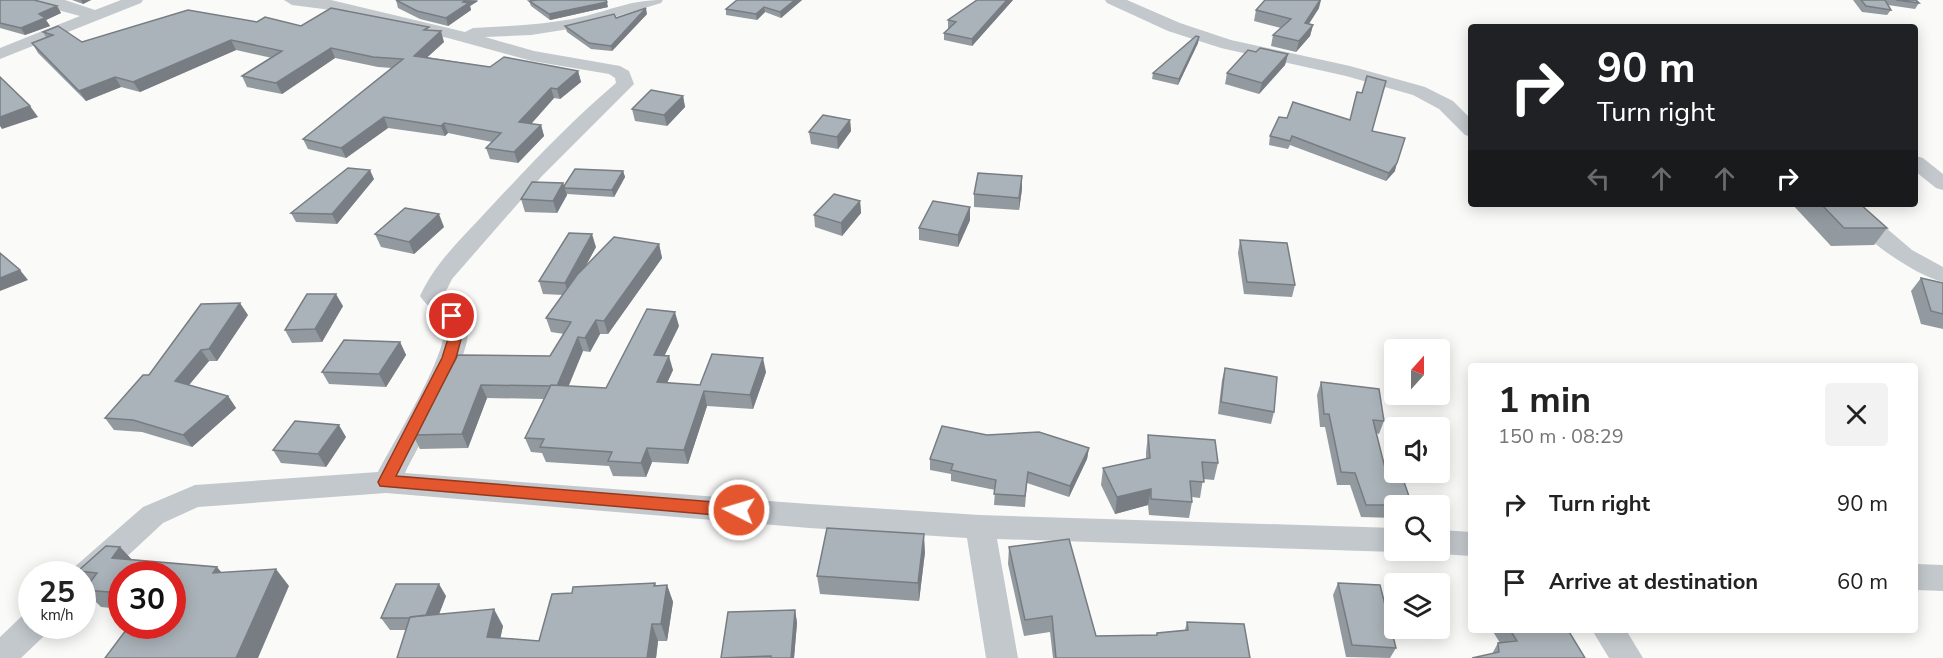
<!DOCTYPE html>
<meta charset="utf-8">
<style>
body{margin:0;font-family:"Nunito Sans",sans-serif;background:#f2f2f2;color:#222;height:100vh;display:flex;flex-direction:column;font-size:22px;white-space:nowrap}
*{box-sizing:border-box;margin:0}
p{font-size:20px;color:#767676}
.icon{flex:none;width:33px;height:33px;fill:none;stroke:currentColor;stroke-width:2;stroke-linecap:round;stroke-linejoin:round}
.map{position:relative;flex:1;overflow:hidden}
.sheet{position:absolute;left:1468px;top:363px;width:450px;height:270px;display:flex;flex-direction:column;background:#fff;border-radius:6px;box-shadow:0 3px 15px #0003}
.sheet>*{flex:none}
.hud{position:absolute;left:1468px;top:24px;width:450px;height:183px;border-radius:6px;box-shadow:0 3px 15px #0003;background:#202124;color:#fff;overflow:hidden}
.needle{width:39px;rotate:21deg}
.controls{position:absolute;left:1384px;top:339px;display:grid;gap:12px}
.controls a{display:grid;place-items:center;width:66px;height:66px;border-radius:6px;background:#fff;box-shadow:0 3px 15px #0003;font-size:30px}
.speed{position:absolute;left:18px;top:561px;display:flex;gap:12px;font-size:30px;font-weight:700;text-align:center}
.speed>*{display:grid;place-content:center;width:78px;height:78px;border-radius:50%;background:#fff;box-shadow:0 3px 15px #0003;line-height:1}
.speed small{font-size:15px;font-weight:400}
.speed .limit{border:9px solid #d22;background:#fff;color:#111}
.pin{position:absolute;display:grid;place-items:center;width:51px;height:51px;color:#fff;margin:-26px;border:3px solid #fff;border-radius:50%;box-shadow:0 2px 6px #0007}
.me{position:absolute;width:66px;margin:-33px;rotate:275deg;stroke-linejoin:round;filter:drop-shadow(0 0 4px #0008)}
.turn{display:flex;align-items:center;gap:21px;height:126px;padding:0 30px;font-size:27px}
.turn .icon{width:78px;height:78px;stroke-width:2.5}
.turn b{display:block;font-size:42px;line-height:51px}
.lanes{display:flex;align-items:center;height:57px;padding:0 30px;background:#0003;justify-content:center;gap:30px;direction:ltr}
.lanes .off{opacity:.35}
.round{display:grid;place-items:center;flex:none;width:63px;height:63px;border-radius:6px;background:#f2f2f2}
.overview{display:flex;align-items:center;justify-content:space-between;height:102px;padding:0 30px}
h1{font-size:36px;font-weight:700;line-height:45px}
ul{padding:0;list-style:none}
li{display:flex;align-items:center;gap:18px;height:78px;padding:0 30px}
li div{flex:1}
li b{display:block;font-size:22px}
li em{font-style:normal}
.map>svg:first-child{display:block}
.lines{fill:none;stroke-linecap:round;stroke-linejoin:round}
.minor{fill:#c3c8cc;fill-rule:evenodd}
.wall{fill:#929a9f}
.shaded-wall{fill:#777d82}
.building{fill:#aab3b9;stroke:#777d82;stroke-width:1.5}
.route{fill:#e4572e;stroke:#94391e;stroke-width:1.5}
</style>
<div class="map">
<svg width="1943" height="658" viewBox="0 0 1943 658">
<rect width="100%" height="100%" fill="#fafaf8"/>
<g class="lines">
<!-- minor -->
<g class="minor">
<path d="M 30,0 L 65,0 L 95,10 L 121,0 L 143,0 L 141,3 L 0,59 L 0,48 L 80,16 L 32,3 Z"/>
<path d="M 284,0 L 331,0 L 465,32 L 473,28 C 509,26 546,25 581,17 C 612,10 629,0 663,0 L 661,3 L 582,27 L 531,35 L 485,37 L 534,51 L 620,66 L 629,71 L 634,84 L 542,176 L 452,279 L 444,295 C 453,304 466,315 468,329 C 471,357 419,444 405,473 L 809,504 L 980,515 L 1395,528 L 1395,550 L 1399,550 L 1395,552 L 997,539 L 1018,658 L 986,658 L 967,538 L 809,528 L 386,493 L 198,507 L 163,523 L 93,588 L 82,592 L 82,574 L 69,574 L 71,570 L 143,507 L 195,485 L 378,472 C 393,443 445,359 444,330 C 443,316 427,307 420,296 C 435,263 461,239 485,213 C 527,168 569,123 616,83 L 615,78 L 609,74 L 532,61 L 448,38 L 331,10 L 292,5 Z"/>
<path d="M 1105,0 L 1127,0 L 1180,23 L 1231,40 L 1350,66 L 1425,87 L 1453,101 L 1472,120 L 1472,137 L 1465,135 L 1439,109 L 1413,95 L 1346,76 L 1221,48 L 1168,31 L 1107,3 Z"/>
<path d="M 1916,156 L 1923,158 L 1943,174 L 1943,190 L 1936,188 L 1916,172 Z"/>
<path d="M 1835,204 L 1858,204 L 1912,250 L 1943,267 L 1943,282 C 1909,273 1856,233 1835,204 Z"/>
<path d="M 1440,530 L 1472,532 L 1472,556 L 1440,554 L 1430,550 L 1440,550 Z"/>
<path d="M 1916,564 L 1943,565 L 1943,591 L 1916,590 Z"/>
<path d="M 32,613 L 32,626 L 48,626 L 44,636 L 21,658 L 0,658 L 0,637 L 22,616 Z"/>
<path d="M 1592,630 L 1626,630 L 1643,658 L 1609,658 Z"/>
</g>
</g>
<!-- wall -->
<g class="wall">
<path d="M 0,0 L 57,6 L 61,13 L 46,20 L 50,26 L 25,35 L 0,28 Z"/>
<path d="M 72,0 L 91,0 L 83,4 Z"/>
<path d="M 396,0 L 477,0 L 478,1 L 470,6 L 471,10 L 448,26 L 420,19 L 398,8 Z"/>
<path d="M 737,0 L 802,0 L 781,18 L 765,12 L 757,20 L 726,15 L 726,9 Z"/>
<path d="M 977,0 L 1013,0 L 972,46 L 944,40 L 944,33 L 949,28 L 948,28 L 948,20 Z"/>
<path d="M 1853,0 L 1916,0 L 1919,3 L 1915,9 L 1888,5 L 1891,10 L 1887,15 L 1862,12 Z"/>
<path d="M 529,1 L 608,7 L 550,20 L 531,6 Z"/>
<path d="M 1319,8 L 1309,24 L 1313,25 L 1310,36 L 1296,52 L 1271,46 L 1273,35 L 1281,28 L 1254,21 L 1256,10 Z"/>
<path d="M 647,14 L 612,51 L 591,49 L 567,32 L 565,26 L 616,18 Z"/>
<path d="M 257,22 L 301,26 L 430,31 L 444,42 L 427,57 L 490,67 L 578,71 L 581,82 L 560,99 L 554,98 L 531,124 L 541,125 L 544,136 L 518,163 L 490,159 L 486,148 L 492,142 L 448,133 L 445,136 L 388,128 L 346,158 L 308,149 L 303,139 L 392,68 L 378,67 L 335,58 L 282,94 L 247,87 L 242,76 L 272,58 L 236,50 L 140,92 L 121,87 L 86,101 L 38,53 L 32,43 L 46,37 L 43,32 L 82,42 Z"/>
<path d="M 1199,37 L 1198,43 L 1178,85 L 1152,79 L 1153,73 Z"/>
<path d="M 1256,52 L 1288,54 L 1285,65 L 1259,94 L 1225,84 L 1227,73 Z"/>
<path d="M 683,96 L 685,107 L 667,126 L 635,121 L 632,109 Z"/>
<path d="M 1287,118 L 1349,120 L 1372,131 L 1395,171 L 1386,181 L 1290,145 L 1288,149 L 1269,145 L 1270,136 Z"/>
<path d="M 850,120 L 851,131 L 838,149 L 811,144 L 809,132 Z"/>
<path d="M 623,171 L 625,177 L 614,197 L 567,194 L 567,195 L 557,213 L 525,212 L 521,199 L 563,183 L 564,186 Z"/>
<path d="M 1022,176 L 1022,189 L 1019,210 L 974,207 L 974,194 Z"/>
<path d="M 374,179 L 337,224 L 296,222 L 291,213 Z"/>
<path d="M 860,201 L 861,213 L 842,236 L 815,227 L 814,215 Z"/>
<path d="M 1792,204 L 1860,204 L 1887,228 L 1874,245 L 1831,246 Z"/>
<path d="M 970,220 L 958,247 L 919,240 L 919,228 Z"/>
<path d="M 444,227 L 414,254 L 381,247 L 375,234 Z"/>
<path d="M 1240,240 L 1295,285 L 1292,297 L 1244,294 L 1238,253 Z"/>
<path d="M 659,244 L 662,258 L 608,334 L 600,334 L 590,352 L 583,351 L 568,386 L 606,388 L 679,326 L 664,356 L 673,370 L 667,383 L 700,385 L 766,372 L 753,409 L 707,406 L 688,464 L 652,462 L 646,477 L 613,476 L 609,466 L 546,462 L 542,453 L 531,452 L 525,438 L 544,399 L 487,398 L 468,448 L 420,449 L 413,435 L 438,392 L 550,356 L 564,334 L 551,332 L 546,318 L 563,295 L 543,294 L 539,281 L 596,247 L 584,269 Z"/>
<path d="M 1921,278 L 1943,283 L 1943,329 L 1921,324 L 1911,291 Z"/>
<path d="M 343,306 L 322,342 L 292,343 L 285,330 Z"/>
<path d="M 248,315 L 217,361 L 209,361 L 189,385 L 228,396 L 236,408 L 192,447 L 142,432 L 114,430 L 105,418 L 149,375 Z"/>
<path d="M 400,342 L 406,355 L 386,387 L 329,384 L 322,372 Z"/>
<path d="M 1225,368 L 1274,412 L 1271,424 L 1218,414 L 1222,380 Z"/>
<path d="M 1321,382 L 1384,421 L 1379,434 L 1376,433 L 1387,476 L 1412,505 L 1395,506 L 1395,518 L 1361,517 L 1350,485 L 1337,485 L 1325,427 L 1320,427 L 1317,395 Z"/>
<path d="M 987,435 L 1089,448 L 1087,459 L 1069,497 L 1027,483 L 1025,507 L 994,505 L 995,490 L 951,481 L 951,474 L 930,470 L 930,459 Z"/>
<path d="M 1148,435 L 1218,463 L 1214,480 L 1203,479 L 1200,498 L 1192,497 L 1192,502 L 1189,518 L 1149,515 L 1148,505 L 1115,514 L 1101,485 L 1103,468 L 1146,459 L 1146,452 Z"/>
<path d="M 346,437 L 326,467 L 281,463 L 273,450 Z"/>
<path d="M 120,547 L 132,560 L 221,573 L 289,586 L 172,574 L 122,574 L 122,609 L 101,607 L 84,590 L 89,583 L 78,571 Z"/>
<path d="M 1009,547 L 1096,636 L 1156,635 L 1157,633 L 1185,630 L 1187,622 L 1250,658 L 1053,658 L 1050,632 L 1024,636 L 1008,564 Z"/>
<path d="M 925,552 L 919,601 L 820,594 L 817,576 Z"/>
<path d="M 655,583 L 656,585 L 667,585 L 673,602 L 667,641 L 658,641 L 656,658 L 406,630 L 390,630 L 381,618 L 446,596 L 439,614 L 503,626 L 500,638 L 539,641 L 572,593 Z"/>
<path d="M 1338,583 L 1396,648 L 1390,658 L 1346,657 L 1333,595 Z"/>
<path d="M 1472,589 L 1472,598 L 1469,594 Z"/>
<path d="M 795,610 L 797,623 L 794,658 L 721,658 Z"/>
<path d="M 1492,630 L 1568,630 L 1585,658 L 1492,654 L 1498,643 L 1500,643 Z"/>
</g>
<!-- shaded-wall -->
<g class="shaded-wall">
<path d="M 81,0 L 91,0 L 83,4 Z"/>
<path d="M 466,0 L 478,1 L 470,6 L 471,10 L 448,26 L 446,18 Z"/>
<path d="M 795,0 L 802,0 L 781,18 L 780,12 Z"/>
<path d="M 1007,0 L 1013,0 L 972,46 L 972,39 Z"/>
<path d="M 1320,0 L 1321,0 L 1319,8 L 1302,34 L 1305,23 Z"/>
<path d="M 607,2 L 608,7 L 550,20 L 549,14 Z"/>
<path d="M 57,6 L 61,13 L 46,20 L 50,26 L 25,35 L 21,28 L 39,14 Z"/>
<path d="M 764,7 L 765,12 L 757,20 L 756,14 Z"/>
<path d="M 646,8 L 647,14 L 612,51 L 611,46 Z"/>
<path d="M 1313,25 L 1310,36 L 1296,52 L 1299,41 Z"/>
<path d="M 441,31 L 444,42 L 418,66 L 414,56 Z"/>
<path d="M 1199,37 L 1198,43 L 1178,85 L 1179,79 Z"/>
<path d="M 231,40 L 236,50 L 140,92 L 133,82 Z"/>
<path d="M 331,48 L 335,58 L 282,94 L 276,83 Z"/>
<path d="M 1288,54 L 1285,65 L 1259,94 L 1262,83 Z"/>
<path d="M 578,71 L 581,82 L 560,99 L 557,89 Z"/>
<path d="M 115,77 L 121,87 L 86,101 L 79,91 Z"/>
<path d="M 551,88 L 554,98 L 523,133 L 519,122 Z"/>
<path d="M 683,96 L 685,107 L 667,126 L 664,115 Z"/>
<path d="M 30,106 L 38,117 L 2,129 L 0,126 L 0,117 Z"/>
<path d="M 384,117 L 388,128 L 346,158 L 341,148 Z"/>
<path d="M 850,120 L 851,131 L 838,149 L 837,137 Z"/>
<path d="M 444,123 L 448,133 L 445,136 L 441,126 Z"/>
<path d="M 541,125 L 544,136 L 518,163 L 514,152 Z"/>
<path d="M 1397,163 L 1395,171 L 1386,181 L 1389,173 Z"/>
<path d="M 370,170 L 374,179 L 337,224 L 332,214 Z"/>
<path d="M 623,171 L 625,177 L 614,197 L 612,190 Z"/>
<path d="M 1022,176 L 1022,189 L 1019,210 L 1019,198 Z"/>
<path d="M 563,183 L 567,195 L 557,213 L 553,201 Z"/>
<path d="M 860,201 L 861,213 L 842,236 L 841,223 Z"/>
<path d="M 970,207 L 970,220 L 958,247 L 958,235 Z"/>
<path d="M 439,214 L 444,227 L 414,254 L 409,242 Z"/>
<path d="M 592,234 L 596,247 L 569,296 L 565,283 Z"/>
<path d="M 659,244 L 662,258 L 608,334 L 604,321 Z"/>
<path d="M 20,270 L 28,280 L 0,291 L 0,278 Z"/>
<path d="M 336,294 L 343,306 L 322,342 L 315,329 Z"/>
<path d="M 240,303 L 248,315 L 217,361 L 209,349 Z"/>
<path d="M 675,312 L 679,326 L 658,369 L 654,355 Z"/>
<path d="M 596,320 L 600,334 L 590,352 L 585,338 Z"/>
<path d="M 578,337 L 583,351 L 563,400 L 557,386 Z"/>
<path d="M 400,342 L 406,355 L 386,387 L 379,374 Z"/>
<path d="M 201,350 L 209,361 L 183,392 L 175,381 Z"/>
<path d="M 669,356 L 673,370 L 661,396 L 657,382 Z"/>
<path d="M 763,358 L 766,372 L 753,409 L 750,395 Z"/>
<path d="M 481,385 L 487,398 L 468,448 L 462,434 Z"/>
<path d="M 704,391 L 707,406 L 688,464 L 684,450 Z"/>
<path d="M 228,396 L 236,408 L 192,447 L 183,435 Z"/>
<path d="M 339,425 L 346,437 L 326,467 L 318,454 Z"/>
<path d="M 647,448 L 652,462 L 646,477 L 641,463 Z"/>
<path d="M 1089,448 L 1087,459 L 1069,497 L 1070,486 Z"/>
<path d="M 1151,489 L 1148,505 L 1115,514 L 1117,497 Z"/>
<path d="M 924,534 L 925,552 L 919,601 L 918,583 Z"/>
<path d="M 120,547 L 137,565 L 112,558 Z"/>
<path d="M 217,567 L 232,585 L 213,573 Z"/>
<path d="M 276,569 L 289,586 L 258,658 L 236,658 Z"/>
<path d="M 439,584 L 446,596 L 433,630 L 425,618 Z"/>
<path d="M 667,585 L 673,602 L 667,641 L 661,624 Z"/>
<path d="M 494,609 L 503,626 L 497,654 L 487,637 Z"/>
<path d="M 795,610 L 797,623 L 794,658 L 791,658 Z"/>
<path d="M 652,624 L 658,641 L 656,658 L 647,658 Z"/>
</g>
<!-- building -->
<g class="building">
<path d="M 0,0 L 34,0 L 57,6 L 39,14 L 45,18 L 21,28 L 0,23 Z"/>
<path d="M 396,0 L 466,0 L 463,2 L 469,3 L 446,18 L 417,11 Z"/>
<path d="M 537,0 L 606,0 L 607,2 L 549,14 L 529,1 Z"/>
<path d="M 737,0 L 795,0 L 780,12 L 764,7 L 756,14 L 726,9 Z"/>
<path d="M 977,0 L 1007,0 L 972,39 L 944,33 L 956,22 L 948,20 Z"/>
<path d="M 1265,0 L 1320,0 L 1305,23 L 1313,25 L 1299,41 L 1273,35 L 1291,19 L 1256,10 Z"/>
<path d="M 1861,0 L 1885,0 L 1891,10 L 1866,6 Z"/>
<path d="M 1896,0 L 1916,0 L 1919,3 Z"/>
<path d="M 331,8 L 429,27 L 424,30 L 441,31 L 414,56 L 490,67 L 504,57 L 578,71 L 557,89 L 551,88 L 519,122 L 541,125 L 514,152 L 486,148 L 501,133 L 444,123 L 441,126 L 384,117 L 341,148 L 303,139 L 403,59 L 373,57 L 331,48 L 276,83 L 242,76 L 282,51 L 231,40 L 133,82 L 115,77 L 79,91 L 32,43 L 53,35 L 43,32 L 58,26 L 82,42 L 188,10 L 257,22 L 265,17 L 301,26 Z"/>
<path d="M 646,8 L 611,46 L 589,43 L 565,26 L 614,14 L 616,18 Z"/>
<path d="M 1196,36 L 1199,37 L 1179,79 L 1153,73 Z"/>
<path d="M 1260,48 L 1288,54 L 1262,83 L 1227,73 L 1248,50 L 1256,52 Z"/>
<path d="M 1367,76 L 1386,81 L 1372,131 L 1405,138 L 1397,163 L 1389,173 L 1292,136 L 1290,141 L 1270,136 L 1279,117 L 1287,118 L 1293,102 L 1350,120 L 1357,92 L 1362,93 Z"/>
<path d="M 0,77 L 30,106 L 0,117 Z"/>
<path d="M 651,90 L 683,96 L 664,115 L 632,109 Z"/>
<path d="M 823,115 L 850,120 L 837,137 L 809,132 Z"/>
<path d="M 348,168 L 370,170 L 332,214 L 291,213 Z"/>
<path d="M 575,169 L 623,171 L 612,190 L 565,188 L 564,186 Z"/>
<path d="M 978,173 L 1022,176 L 1019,198 L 974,194 Z"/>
<path d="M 532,182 L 563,183 L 553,201 L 521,199 Z"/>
<path d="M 834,194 L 860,201 L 841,223 L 814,215 Z"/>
<path d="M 933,201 L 970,207 L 958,235 L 919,228 Z"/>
<path d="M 1821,204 L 1860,204 L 1887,228 L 1844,228 Z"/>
<path d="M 405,208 L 439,214 L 409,242 L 375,234 Z"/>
<path d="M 569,233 L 592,234 L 565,283 L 539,281 Z"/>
<path d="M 614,237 L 659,244 L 604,321 L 596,320 L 585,338 L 578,337 L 557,386 L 481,385 L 462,434 L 413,435 L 436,392 L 438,392 L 458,355 L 550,356 L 571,322 L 546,318 L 577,275 Z"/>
<path d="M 1240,240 L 1287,243 L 1295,285 L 1247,282 Z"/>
<path d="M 0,253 L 20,270 L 0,278 Z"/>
<path d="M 1921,278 L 1943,283 L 1943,314 L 1931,311 Z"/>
<path d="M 307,294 L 336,294 L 315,329 L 285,330 Z"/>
<path d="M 240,303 L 209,349 L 201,350 L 175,381 L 228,396 L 183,435 L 133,420 L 105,418 L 143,375 L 149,375 L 201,304 Z"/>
<path d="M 647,309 L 675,312 L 654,355 L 669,356 L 657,382 L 700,385 L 712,354 L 763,358 L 750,395 L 704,391 L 684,450 L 647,448 L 641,463 L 608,461 L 612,452 L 540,447 L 544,439 L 525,438 L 551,385 L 606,388 Z"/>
<path d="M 344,340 L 400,342 L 379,374 L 322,372 Z"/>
<path d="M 1225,368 L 1277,377 L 1274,412 L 1221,402 Z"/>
<path d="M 1321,382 L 1379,389 L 1384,421 L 1373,420 L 1387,476 L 1402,476 L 1412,505 L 1366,505 L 1355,473 L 1341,472 L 1329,414 L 1324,414 Z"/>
<path d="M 295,421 L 339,425 L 318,454 L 273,450 Z"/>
<path d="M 942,426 L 987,435 L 1039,432 L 1089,448 L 1070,486 L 1028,472 L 1025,496 L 994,494 L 996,480 L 951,470 L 953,464 L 930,459 Z"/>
<path d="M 1148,435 L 1215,440 L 1218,463 L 1202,462 L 1204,482 L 1190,481 L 1192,502 L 1151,499 L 1151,489 L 1117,497 L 1103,468 L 1150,458 Z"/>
<path d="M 827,528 L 924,534 L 918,583 L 817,576 Z"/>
<path d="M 1069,539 L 1096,636 L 1157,635 L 1157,633 L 1188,630 L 1187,622 L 1244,624 L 1250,658 L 1056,658 L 1052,616 L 1025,620 L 1009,547 Z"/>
<path d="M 106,546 L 120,547 L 112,558 L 217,567 L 213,573 L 276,569 L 236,658 L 105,658 L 129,626 L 172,626 L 172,574 L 122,574 L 122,593 L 84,590 L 97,573 L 78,571 Z"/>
<path d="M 655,583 L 654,586 L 667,585 L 661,624 L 652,624 L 647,658 L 397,658 L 410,617 L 494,609 L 487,637 L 539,641 L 552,594 L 572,593 L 573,587 Z"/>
<path d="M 1338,583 L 1380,585 L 1396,648 L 1352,645 Z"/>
<path d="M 396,584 L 439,584 L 426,615 L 410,617 L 409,618 L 381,618 Z"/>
<path d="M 795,610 L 791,658 L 771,658 L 771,656 L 721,658 L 728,612 Z"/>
<path d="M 1510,630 L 1568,630 L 1585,658 L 1472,658 L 1499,652 L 1498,643 L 1517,641 Z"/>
</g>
<!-- route -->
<path class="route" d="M 452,312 L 459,316 L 463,332 L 456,358 L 396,476 L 739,504 L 744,506 L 747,510 L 744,515 L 739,517 L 380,486 L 378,482 L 442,358 L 450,332 L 445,316 Z"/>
</svg>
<div class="controls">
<a><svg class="needle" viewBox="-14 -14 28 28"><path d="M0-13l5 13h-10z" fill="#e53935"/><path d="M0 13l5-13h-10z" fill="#767676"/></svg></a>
<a><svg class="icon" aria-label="sound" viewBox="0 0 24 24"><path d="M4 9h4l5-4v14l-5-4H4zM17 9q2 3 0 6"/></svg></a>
<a><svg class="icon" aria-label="search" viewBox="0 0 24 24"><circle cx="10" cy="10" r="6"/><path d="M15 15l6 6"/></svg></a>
<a><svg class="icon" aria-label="layers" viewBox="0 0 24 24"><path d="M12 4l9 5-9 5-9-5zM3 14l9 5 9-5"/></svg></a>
</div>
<div class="speed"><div>25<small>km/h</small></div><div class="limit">30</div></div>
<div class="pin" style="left:452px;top:316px;background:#d93025"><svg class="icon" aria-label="arrive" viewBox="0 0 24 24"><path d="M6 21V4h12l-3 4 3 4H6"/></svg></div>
<svg class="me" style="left:739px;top:510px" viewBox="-20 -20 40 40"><circle r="17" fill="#e4572e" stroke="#fff" stroke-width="3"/><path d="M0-11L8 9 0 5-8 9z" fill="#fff"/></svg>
<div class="hud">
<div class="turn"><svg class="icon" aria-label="right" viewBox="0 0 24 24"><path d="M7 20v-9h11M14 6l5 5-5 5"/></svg><div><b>90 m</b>Turn right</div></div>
<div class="lanes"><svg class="icon off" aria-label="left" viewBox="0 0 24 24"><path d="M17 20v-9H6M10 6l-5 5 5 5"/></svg><svg class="icon off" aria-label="ahead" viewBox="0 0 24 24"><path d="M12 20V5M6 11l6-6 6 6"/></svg><svg class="icon off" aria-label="ahead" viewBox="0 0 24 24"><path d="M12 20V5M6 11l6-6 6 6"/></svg><svg class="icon" aria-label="right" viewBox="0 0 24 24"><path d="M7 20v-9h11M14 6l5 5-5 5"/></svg></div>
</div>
<section class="sheet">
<div class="overview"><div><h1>1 min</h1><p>150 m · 08:29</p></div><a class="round"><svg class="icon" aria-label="close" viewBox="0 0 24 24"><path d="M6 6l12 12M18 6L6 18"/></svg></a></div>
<ul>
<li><svg class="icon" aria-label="right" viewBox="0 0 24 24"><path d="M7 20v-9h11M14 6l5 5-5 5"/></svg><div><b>Turn right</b></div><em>90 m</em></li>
<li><svg class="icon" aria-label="arrive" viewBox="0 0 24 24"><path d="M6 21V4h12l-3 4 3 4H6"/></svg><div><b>Arrive at destination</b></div><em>60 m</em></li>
</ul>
</section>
</div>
